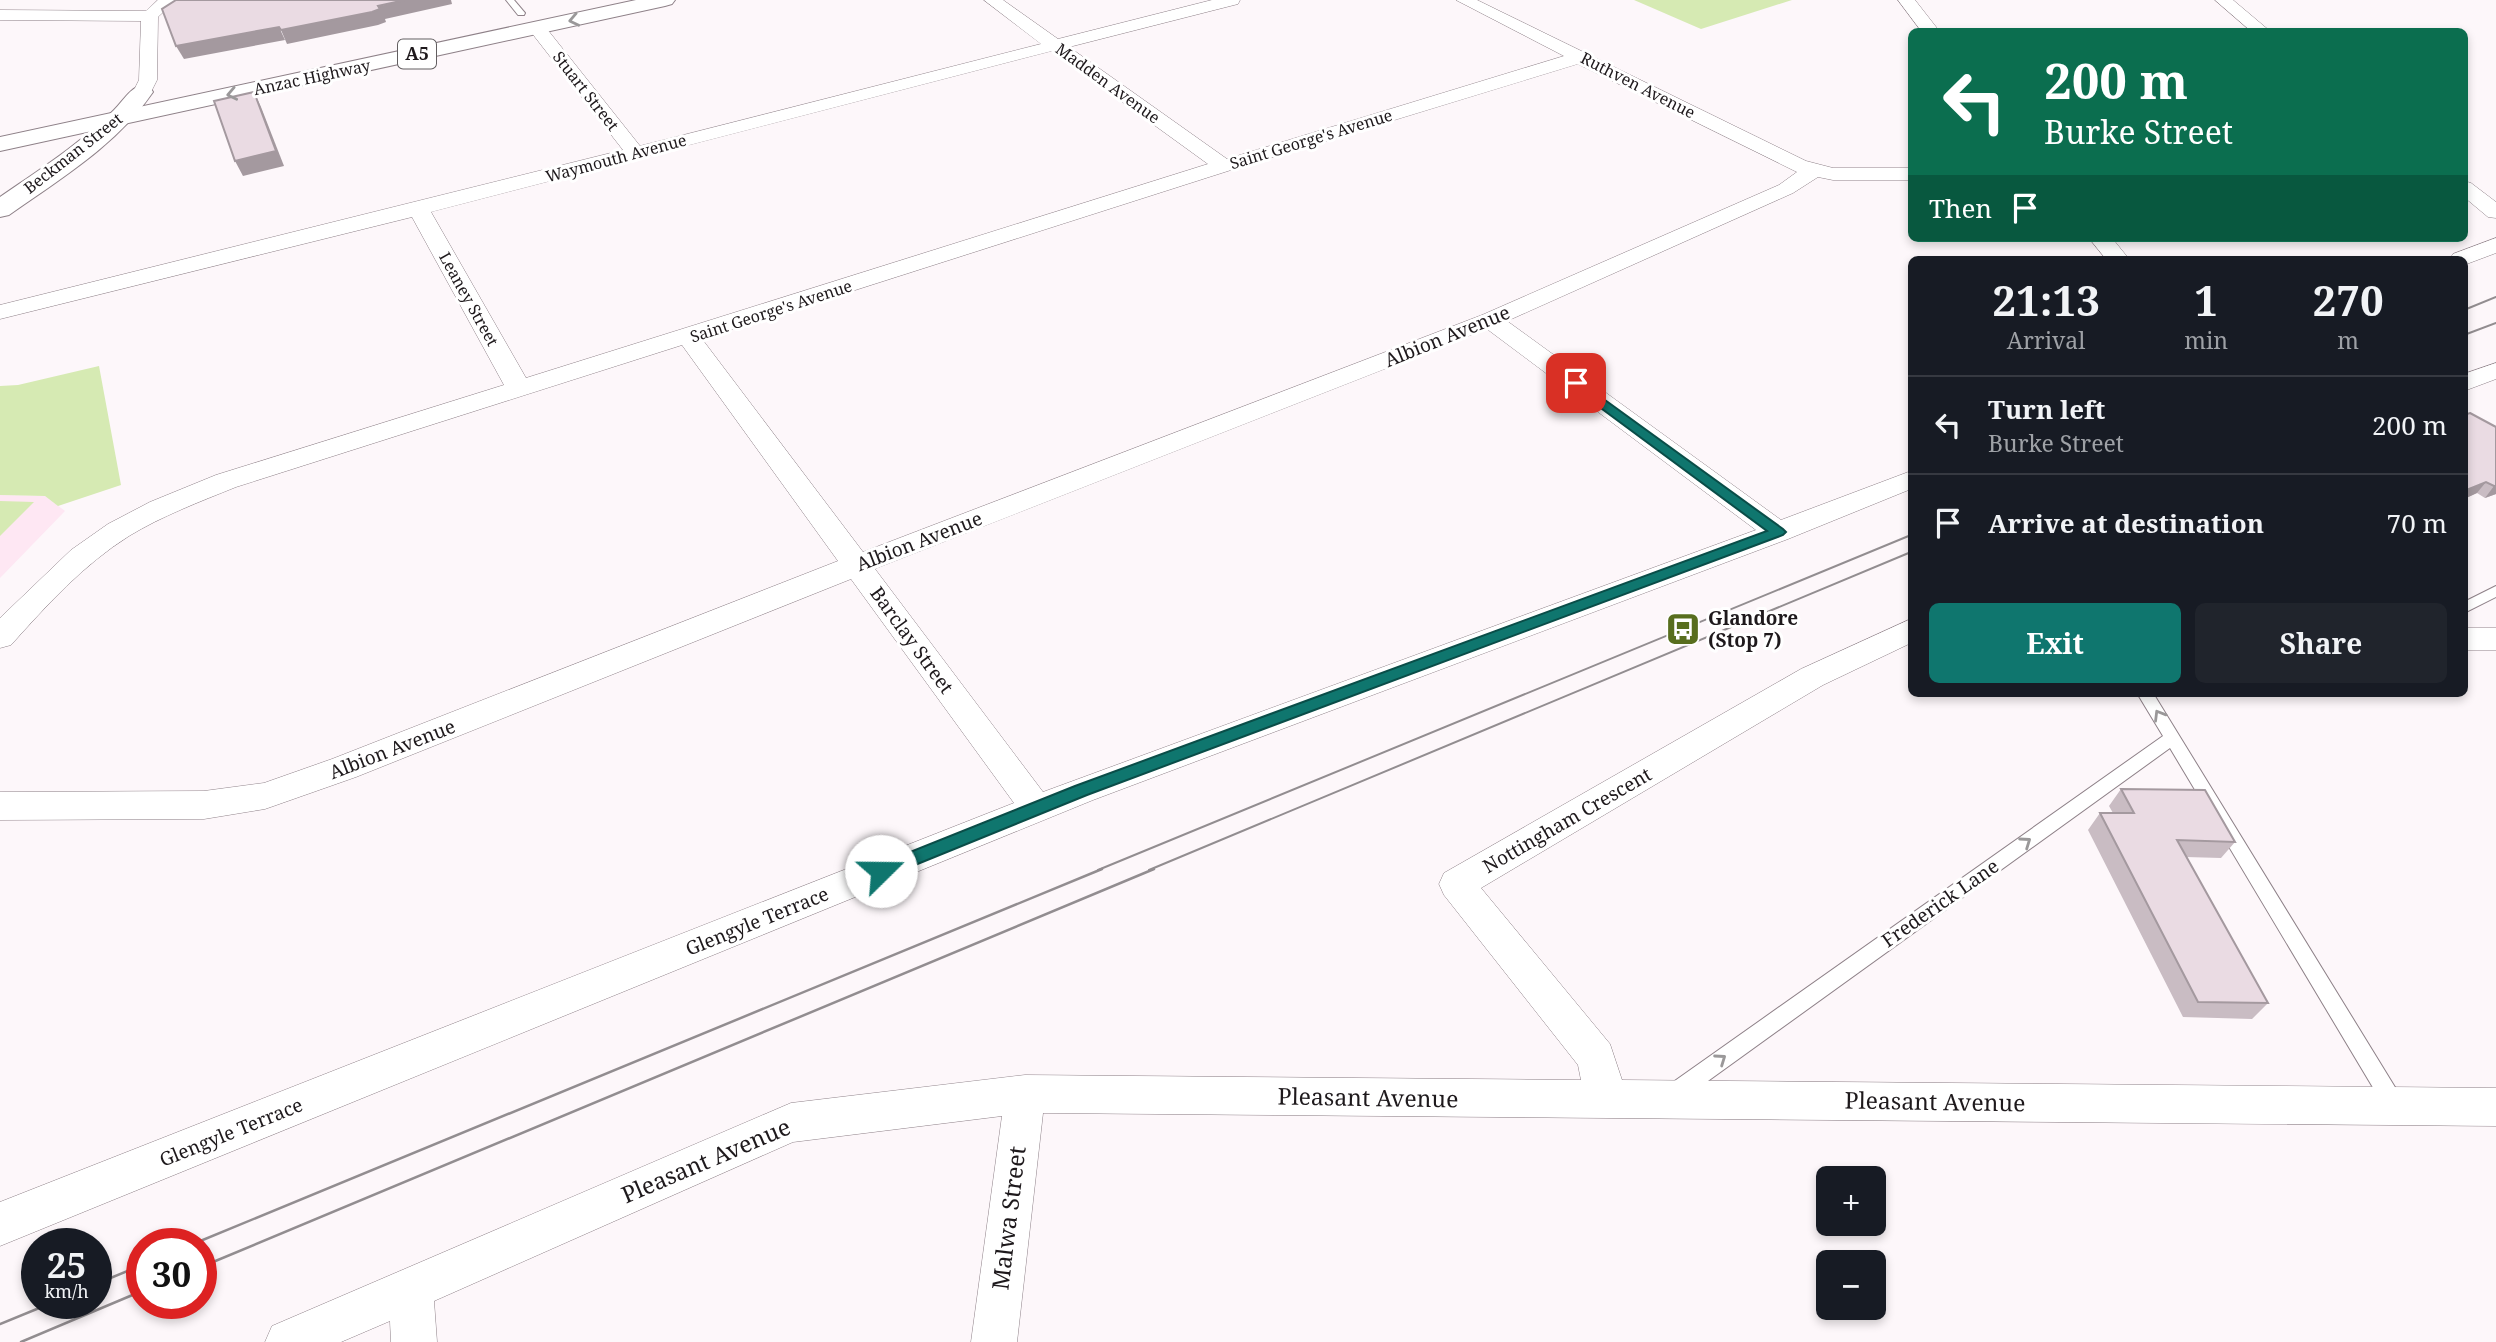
<!DOCTYPE html>
<meta charset="utf-8">
<style>
body{margin:0;font-family:"Noto Serif",serif;background:#20242c;color:#f1f3f6;height:100vh;display:flex;flex-direction:column;font-size:26px;white-space:nowrap}
*{box-sizing:border-box;margin:0}
p{font-size:23px;color:#9ea1a6}
.icon{flex:none;width:38px;height:38px;fill:none;stroke:currentColor;stroke-width:2;stroke-linecap:round;stroke-linejoin:round}
.map{position:relative;flex:1;overflow:hidden}
.panel{position:absolute;left:1908px;top:256px;width:560px;height:441px;display:flex;flex-direction:column;background:#171b24;border-radius:10px;box-shadow:0 4px 10px #0003}
.panel>*{flex:none}
.top-card{position:absolute;left:1908px;top:28px;width:560px;height:214px;border-radius:10px;box-shadow:0 4px 10px #0003;background:#0b6e4f;color:#fff;overflow:hidden}
.controls{position:absolute;left:1816px;top:1166px;display:grid;gap:14px}
.controls a{display:grid;place-items:center;width:70px;height:70px;border-radius:10px;background:#171b24;box-shadow:0 4px 10px #0003;font-size:35px}
.speed{position:absolute;left:21px;top:1228px;display:flex;gap:14px;font-size:35px;font-weight:700;text-align:center}
.speed>*{display:grid;place-content:center;width:91px;height:91px;border-radius:50%;background:#171b24;box-shadow:0 4px 10px #0003;line-height:1}
.speed small{font-size:18px;font-weight:400}
.speed .limit{border:10px solid #d22;background:#fff;color:#111}
.pin{position:absolute;display:grid;place-items:center;width:60px;height:60px;color:#fff;margin:-30px;border-radius:14px;box-shadow:0 4px 10px #0006}
.me{position:absolute;width:77px;margin:-38px;rotate:68deg;stroke-linejoin:round;filter:drop-shadow(0 0 5px #0008)}
.turn{display:flex;align-items:center;gap:24px;height:147px;padding:0 21px;font-size:32px}
.turn .icon{width:91px;height:91px;stroke-width:2.5}
.turn b{display:block;font-size:49px;line-height:60px}
.then{display:flex;align-items:center;height:66px;padding:0 21px;background:#0003;gap:14px;font-size:26px}
.eta{display:flex;justify-content:space-evenly;align-items:center;height:119px;text-align:center}
.eta b{font-size:42px;font-weight:700;line-height:49px}
.primary-button{display:flex;gap:14px;margin-top:auto;padding:14px 21px}
.primary-button a{flex:1;height:80px;border-radius:10px;background:#0f766e;color:#fff;font-size:28px;font-weight:700;line-height:80px;text-align:center}
.primary-button a+a{background:#20242c;color:#f1f3f6}
ul{padding:0;list-style:none}
li{display:flex;align-items:center;gap:21px;height:98px;padding:0 21px;border-top:2px solid #363941}
li div{flex:1}
li b{display:block;font-size:26px}
li em{font-style:normal}
.map>svg:first-child{display:block}
.built{fill:#fee7f3}
.green{fill:#d6eab3}
.lines{fill:none;stroke-linecap:round;stroke-linejoin:round}
.service-casing{stroke:#8e8188;stroke-width:2}
.minor-casing{stroke:#8e8188;stroke-width:1}
.tertiary-casing{stroke:#8e8188;stroke-width:2}
.trunk-casing{stroke:#8e8188;stroke-width:2}
.service{fill:#fff;fill-rule:evenodd}
.minor{fill:#fff;fill-rule:evenodd}
.tertiary{fill:#fff;fill-rule:evenodd}
.trunk{fill:#fff;fill-rule:evenodd}
.tram-far1{stroke:#928d90;stroke-width:2}
.tram{stroke:#928d90;stroke-width:2.5}
.wall{fill:#c9bcc3}
.shaded-wall{fill:#a4999f}
.building{fill:#eadbe3;stroke:#a4999f;stroke-width:2}
.oneway{stroke:#9a9899}
.route{fill:#0f766e;stroke:#0a4d48;stroke-width:2}
.labels{text-anchor:middle;stroke-width:6;stroke-linejoin:round;paint-order:stroke}
.far-street-label{font-size:16px;fill:#1e191c;stroke:#fff}
.shield{fill:#fff;stroke:#625e60;stroke-width:2}
.shield-label{font-size:18px;font-weight:bold;fill:#1e191c}
.street-label{font-size:19px;fill:#1e191c;stroke:#fff}
.poi-label{font-size:19px;font-weight:bold;fill:#1e191c;stroke:#fff;text-anchor:start}
.near-street-label{font-size:23px;fill:#1e191c;stroke:#fff}
</style>
<div class="map">
<svg width="2496" height="1342" viewBox="0 0 2496 1342">
<rect width="100%" height="100%" fill="#fdf7fa"/>
<!-- built -->
<path class="built" d="M 0,495 L 45,496 L 65,511 L 0,578 Z"/>
<!-- green -->
<g class="green">
<path d="M 1634,0 L 1792,0 L 1701,29 Z"/>
<path d="M 99,366 L 121,485 L 58,506 L 45,496 L 0,495 L 0,386 L 18,385 Z"/>
<path d="M 0,501 L 34,502 L 0,536 Z"/>
</g>
<g class="lines">
<!-- service casing -->
<g class="service-casing">
<g id="service">
<path d="M 506,0 L 514,0 L 525,13 L 524,15 L 518,15 Z"/>
<path d="M 2496,586 L 2496,597 L 2464,613 L 2464,602 Z"/>
<path d="M 2137,693 L 2153,693 L 2401,1097 L 2404,1104 L 2401,1111 L 2394,1114 L 2387,1111 L 2170,748 L 1683,1099 L 1676,1101 L 1669,1099 L 1666,1092 L 1669,1085 L 2163,736 Z"/>
</g>
</g>
<!-- minor casing -->
<g class="minor-casing">
<g id="minor">
<path d="M 158,0 L 176,0 L 158,17 L 157,80 L 149,96 L 142,98 L 133,92 L 139,80 L 141,21 L 0,20 L 0,10 L 146,11 Z"/>
<path d="M 984,0 L 1003,0 L 1058,39 L 1212,0 L 1240,0 L 1238,4 L 1069,47 L 1227,159 L 1564,56 L 1456,0 L 1477,0 L 1806,161 L 1833,168 L 1911,168 L 1911,180 L 1833,180 L 1818,177 L 1793,193 L 1507,321 L 1781,520 L 1911,471 L 1911,489 L 1788,539 L 1093,800 L 0,1246 L 0,1202 L 1014,803 L 851,579 L 356,777 L 265,809 L 204,819 L 0,820 L 0,792 L 204,791 L 264,783 L 332,759 L 838,561 L 682,345 L 236,487 C 199,502 162,516 129,536 C 83,565 47,605 11,645 L 0,648 L 0,618 L 71,550 L 108,524 L 150,502 L 216,475 L 504,385 L 412,217 L 0,319 L 0,305 L 623,150 L 531,32 L 528,28 L 531,24 L 543,24 L 640,146 L 1041,44 ZM 1052,51 L 1208,164 L 526,378 L 431,212 ZM 1578,64 L 1797,172 L 1779,185 L 1482,315 L 863,552 L 702,339 L 1231,170 ZM 1487,329 L 1756,530 L 1043,792 L 875,569 Z"/>
<path d="M 1898,0 L 1915,0 L 1940,32 L 1922,32 Z"/>
<path d="M 2215,0 L 2233,0 L 2271,32 L 2252,32 Z"/>
<path d="M 2464,181 L 2471,183 L 2496,202 L 2496,218 L 2488,217 L 2464,197 Z"/>
<path d="M 2089,238 L 2112,238 L 2129,259 L 2106,259 Z"/>
<path d="M 2496,238 L 2496,253 L 2464,265 L 2464,259 L 2450,259 L 2453,254 Z"/>
<path d="M 2496,363 L 2496,379 L 2464,391 L 2464,374 Z"/>
<path d="M 1911,619 L 1911,643 L 1823,685 L 1481,888 L 1610,1044 L 1622,1080 L 2496,1088 L 2496,1126 L 1043,1113 L 1017,1342 L 971,1342 L 1002,1116 L 793,1142 L 434,1301 L 437,1342 L 391,1342 L 390,1321 L 341,1342 L 265,1342 L 272,1326 L 791,1103 L 1025,1075 L 1581,1080 L 1578,1065 L 1444,895 L 1439,884 L 1444,873 L 1801,669 Z"/>
<rect x="2464" y="628" width="32" height="22"/>
</g>
</g>
<!-- tertiary casing -->
<g class="tertiary-casing">
<path id="tertiary" d="M 142,85 L 150,87 L 153,92 C 118,144 60,179 9,215 L 0,217 L 0,197 C 39,170 80,144 114,110 C 123,101 130,88 142,85 Z"/>
</g>
<!-- trunk casing -->
<g class="trunk-casing">
<path id="trunk" d="M 636,0 L 675,0 L 672,4 L 665,6 L 0,151 L 0,137 Z"/>
</g>
<!-- service -->
<use href="#service" class="service"/>
<!-- minor -->
<use href="#minor" class="minor"/>
<!-- tertiary -->
<use href="#tertiary" class="tertiary"/>
<!-- trunk -->
<use href="#trunk" class="trunk"/>
<!-- tram-far1 -->
<g class="tram-far1">
<path d="M 2464,310 L 2496,297"/>
<path d="M 2464,335 L 2496,323"/>
<path d="M 1098,870 L 1911,535"/>
<path d="M 1149,870 L 1911,552"/>
</g>
<!-- tram -->
<g class="tram">
<path d="M 193,1244 L 1102,869"/>
<path d="M 201,1267 L 1154,869"/>
<path d="M 96,1284 L 142,1265"/>
<path d="M 0,1324 L 49,1304"/>
<path d="M 21,1342 L 142,1291"/>
</g>
</g>
<!-- wall -->
<g class="wall">
<path d="M 2464,415 L 2496,427 L 2496,494 L 2485,498 L 2477,493 L 2464,499 Z"/>
<path d="M 2121,789 L 2235,842 L 2221,858 L 2186,857 L 2268,1003 L 2252,1019 L 2183,1017 L 2088,830 L 2100,813 L 2113,813 L 2109,806 Z"/>
</g>
<!-- shaded-wall -->
<g class="shaded-wall">
<path d="M 405,0 L 451,0 L 452,4 L 385,19 L 386,22 L 378,25 L 287,44 L 281,30 Z"/>
<path d="M 279,27 L 285,40 L 184,59 L 176,46 Z"/>
<path d="M 254,92 L 261,107 L 284,166 L 243,176 L 235,161 Z"/>
<path d="M 2486,482 L 2477,493 L 2464,499 L 2464,491 Z"/>
<path d="M 2494,486 L 2496,486 L 2496,494 L 2485,498 Z"/>
</g>
<!-- building -->
<g class="building">
<path d="M 176,0 L 405,0 L 378,6 L 380,9 L 372,12 L 281,30 L 279,27 L 176,46 L 162,9 Z"/>
<path d="M 254,92 L 276,151 L 235,161 L 214,101 Z"/>
<path d="M 2470,413 L 2496,427 L 2496,486 L 2494,486 L 2486,482 L 2464,491 L 2464,415 Z"/>
<path d="M 2121,789 L 2205,790 L 2235,842 L 2177,840 L 2268,1003 L 2198,1002 L 2100,813 L 2134,813 Z"/>
</g>
<!-- one-way arrows -->
<defs><path id="oneway-chevron" d="M-2-3.5L2.5 0L-2 3.5" fill="none" stroke-width="1.6" stroke-linecap="round" stroke-linejoin="round" transform="scale(1.75)"/></defs>
<g class="oneway">
<use href="#oneway-chevron" transform="translate(574 20) rotate(168)"/>
<use href="#oneway-chevron" transform="translate(232 94) rotate(168)"/>
<use href="#oneway-chevron" transform="translate(2159 715) rotate(-121)"/>
<use href="#oneway-chevron" transform="translate(2026 842) rotate(-35)"/>
<use href="#oneway-chevron" transform="translate(1721 1059) rotate(-35)"/>
</g>
<!-- route -->
<path class="route" d="M 1576,379 L 1783,529 L 1786,532 L 1783,535 L 1087,795 L 888,876 L 881,878 L 875,876 L 872,871 L 875,866 L 1075,786 L 1767,531 L 1571,386 L 1571,380 Z"/>
<!-- icons -->
<defs>
<g id="bus-square" transform="scale(1.75)"><rect x="-9" y="-9" width="18" height="18" rx="4" fill="#586e1e" stroke="#fff"/><path d="M-5-6H5V4H4V6H2V4H-2V6H-4V4H-5ZM-3.5-4V0h7V-4ZM-3.5 1.2v1.5H-2V1.2ZM2 1.2v1.5H3.5V1.2Z" fill="#fff"/></g>
</defs>
<g fill-rule="evenodd">
<use href="#bus-square" x="1683" y="629"/>
</g>
<g class="labels">
<!-- far-street labels -->
<g class="far-street-label">
<text transform="translate(312 77) rotate(-12)" y="6">Anzac Highway</text>
<text transform="translate(1108 83) rotate(36)" y="6">Madden Avenue</text>
<text transform="translate(1638 85) rotate(27)" y="6">Ruthven Avenue</text>
<text transform="translate(586 91) rotate(52)" y="6">Stuart Street</text>
<text transform="translate(1311 139) rotate(-17)" y="6">Saint George's Avenue</text>
<text transform="translate(73 153) rotate(-38)" y="6">Beckman Street</text>
<text transform="translate(616 158) rotate(-15)" y="6">Waymouth Avenue</text>
<text transform="translate(469 299) rotate(61)" y="6">Leaney Street</text>
<text transform="translate(771 311) rotate(-18)" y="6">Saint George's Avenue</text>
</g>
<!-- shield labels -->
<rect class="shield" x="398" y="39.5" width="38" height="29" rx="5"/>
<g class="shield-label">
<text x="417" y="60">A5</text>
</g>
<!-- street labels -->
<g class="street-label">
<text transform="translate(1447 336) rotate(-22)" y="7">Albion Avenue</text>
<text transform="translate(919 541) rotate(-21)" y="7">Albion Avenue</text>
<text transform="translate(912 640) rotate(54)" y="7">Barclay Street</text>
<text transform="translate(392 749) rotate(-21)" y="7">Albion Avenue</text>
<text transform="translate(1567 820) rotate(-30)" y="7">Nottingham Crescent</text>
<text transform="translate(1940 903) rotate(-35)" y="7">Frederick Lane</text>
<text transform="translate(757 921) rotate(-22)" y="7">Glengyle Terrace</text>
<text transform="translate(231 1132) rotate(-22)" y="7">Glengyle Terrace</text>
</g>
<!-- poi labels -->
<g class="poi-label">
<text x="1708" y="625">Glandore<tspan x="1708" dy="22">(Stop 7)</tspan></text>
</g>
<!-- near-street labels -->
<g class="near-street-label">
<text transform="translate(1368 1098) rotate(1)" y="8">Pleasant Avenue</text>
<text transform="translate(1935 1102) rotate(1)" y="8">Pleasant Avenue</text>
<text transform="translate(706 1161) rotate(-23)" y="8">Pleasant Avenue</text>
<text transform="translate(1009 1218) rotate(-83)" y="8">Malwa Street</text>
</g>
</g>
</svg>
<div class="controls">
<a>+</a>
<a>−</a>
</div>
<div class="speed"><div>25<small>km/h</small></div><div class="limit">30</div></div>
<div class="pin" style="left:1576px;top:383px;background:#d93025"><svg class="icon" aria-label="arrive" viewBox="0 0 24 24"><path d="M6 21V4h12l-3 4 3 4H6"/></svg></div>
<svg class="me" style="left:881px;top:871px" viewBox="-20 -20 40 40"><circle r="19" fill="#fff"/><path d="M0-13L10 11 0 6-10 11z" fill="#0f766e"/></svg>
<div class="top-card">
<div class="turn"><svg class="icon" aria-label="left" viewBox="0 0 24 24"><path d="M17 20v-9H6M10 6l-5 5 5 5"/></svg><div><b>200 m</b>Burke Street</div></div>
<div class="then">Then<svg class="icon" aria-label="arrive" viewBox="0 0 24 24"><path d="M6 21V4h12l-3 4 3 4H6"/></svg></div>
</div>
<section class="panel">
<div class="eta">
<div><b>21:13</b><p>Arrival</p></div>
<div><b>1</b><p>min</p></div>
<div><b>270</b><p>m</p></div>
</div>
<ul>
<li><svg class="icon" aria-label="left" viewBox="0 0 24 24"><path d="M17 20v-9H6M10 6l-5 5 5 5"/></svg><div><b>Turn left</b><p>Burke Street</p></div><em>200 m</em></li>
<li><svg class="icon" aria-label="arrive" viewBox="0 0 24 24"><path d="M6 21V4h12l-3 4 3 4H6"/></svg><div><b>Arrive at destination</b></div><em>70 m</em></li>
</ul>
<div class="primary-button"><a>Exit</a><a>Share</a></div>
</section>
</div>
